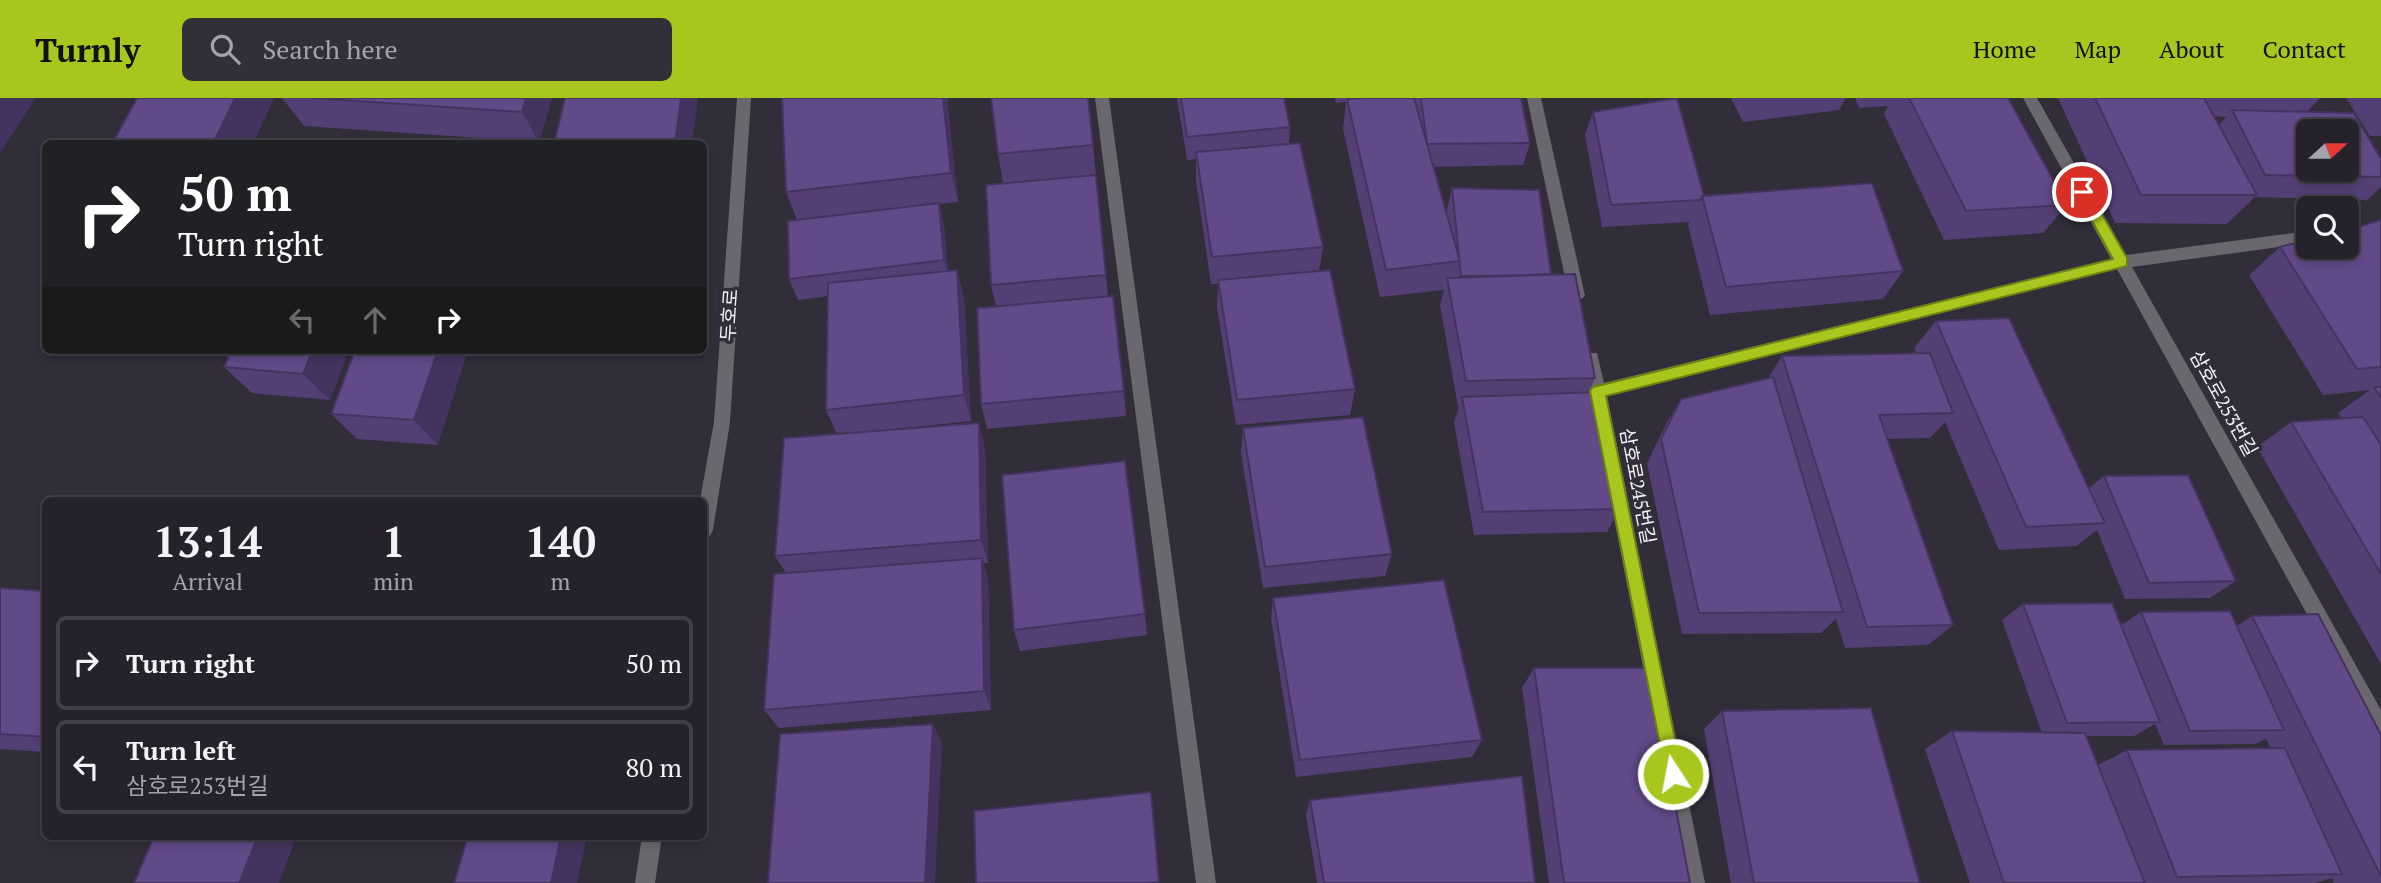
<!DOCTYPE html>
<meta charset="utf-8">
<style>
body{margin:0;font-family:"PT Serif","Noto Sans KR",serif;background:#312f37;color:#f1f3f6;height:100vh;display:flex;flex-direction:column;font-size:26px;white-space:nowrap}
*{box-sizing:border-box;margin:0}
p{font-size:23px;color:#a3a4a9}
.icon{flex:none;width:38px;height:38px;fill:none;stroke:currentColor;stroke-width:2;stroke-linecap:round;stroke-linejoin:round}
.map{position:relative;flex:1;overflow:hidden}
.side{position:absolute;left:42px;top:399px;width:665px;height:343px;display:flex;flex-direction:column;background:#25222b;border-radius:10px;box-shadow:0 4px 10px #0003,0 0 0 2px #423f47}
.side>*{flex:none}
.banner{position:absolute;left:42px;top:42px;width:665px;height:214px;border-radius:10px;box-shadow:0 4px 10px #0003,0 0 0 2px #423f47;background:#202124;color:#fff;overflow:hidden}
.needle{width:46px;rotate:69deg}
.fabs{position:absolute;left:2296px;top:21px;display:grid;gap:14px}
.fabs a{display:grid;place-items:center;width:63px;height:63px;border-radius:10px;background:#25222b;box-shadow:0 4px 10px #0003,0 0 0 2px #423f47;font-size:35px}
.pin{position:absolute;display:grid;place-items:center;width:60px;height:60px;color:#fff;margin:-30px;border:4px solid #fff;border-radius:50%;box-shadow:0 2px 7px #0007}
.me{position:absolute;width:77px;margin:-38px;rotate:349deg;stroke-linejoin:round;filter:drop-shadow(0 0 5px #0008)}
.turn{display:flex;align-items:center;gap:24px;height:147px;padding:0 21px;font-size:32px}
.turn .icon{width:91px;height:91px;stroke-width:2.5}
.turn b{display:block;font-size:49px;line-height:60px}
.lanes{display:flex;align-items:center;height:66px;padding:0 21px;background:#0003;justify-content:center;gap:35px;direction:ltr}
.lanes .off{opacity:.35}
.eta{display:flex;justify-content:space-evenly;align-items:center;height:119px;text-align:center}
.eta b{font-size:42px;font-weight:600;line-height:49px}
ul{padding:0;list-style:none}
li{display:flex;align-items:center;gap:21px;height:94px;margin:0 14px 10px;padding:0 7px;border:4px solid #423f47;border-radius:10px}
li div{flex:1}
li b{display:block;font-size:26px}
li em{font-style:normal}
header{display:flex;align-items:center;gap:42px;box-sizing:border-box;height:98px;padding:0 35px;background:#a7c71e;color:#111}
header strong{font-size:33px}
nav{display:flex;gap:38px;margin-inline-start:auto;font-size:24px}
.search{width:490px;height:63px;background:#312f37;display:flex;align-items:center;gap:18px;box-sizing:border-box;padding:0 24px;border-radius:10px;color:#a3a4a9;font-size:26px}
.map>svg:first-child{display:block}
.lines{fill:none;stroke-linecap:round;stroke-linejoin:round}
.minor{fill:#6a686e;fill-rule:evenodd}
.wall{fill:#543f75;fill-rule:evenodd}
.shaded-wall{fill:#45335f}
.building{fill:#624988;stroke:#45335f;stroke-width:2;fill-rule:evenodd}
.route{fill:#a7c71e;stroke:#6d8114;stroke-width:2}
.labels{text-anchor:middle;stroke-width:7;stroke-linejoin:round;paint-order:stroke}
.street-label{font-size:19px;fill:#f5f2fa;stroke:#312d39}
</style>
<header>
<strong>Turnly</strong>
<div class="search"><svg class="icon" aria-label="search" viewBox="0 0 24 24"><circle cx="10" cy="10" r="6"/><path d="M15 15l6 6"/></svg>Search here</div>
<nav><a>Home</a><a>Map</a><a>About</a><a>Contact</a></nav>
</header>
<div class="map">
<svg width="2381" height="785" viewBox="0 0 2381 785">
<rect width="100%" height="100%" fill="#312d39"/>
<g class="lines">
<!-- minor -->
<g class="minor">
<path d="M 737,0 L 751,0 L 730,324 L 713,432 L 710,438 L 704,440 L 704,402 L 700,402 L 714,324 Z"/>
<path d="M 1095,0 L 1109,0 L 1216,785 L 1196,785 Z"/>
<path d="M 1527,0 L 1541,0 L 1585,198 L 1577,204 L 1569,198 Z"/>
<path d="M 2023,0 L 2037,0 L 2126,157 L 2308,133 L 2308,145 L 2132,169 L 2381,612 L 2381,640 L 2374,638 L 2117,171 L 1607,298 L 1705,785 L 1685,785 L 1583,260 L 1585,255 L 1597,255 L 1604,285 L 2111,161 Z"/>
<path d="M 642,738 L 662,738 L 655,785 L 635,785 Z"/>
</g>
</g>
<!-- wall -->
<g class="wall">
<path d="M 282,0 L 552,0 L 539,44 L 304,28 Z"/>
<path d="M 947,0 L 958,104 L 939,106 L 944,127 L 948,173 L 957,172 L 964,200 L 971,323 L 895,331 L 985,350 L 988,465 L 983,465 L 988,482 L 991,612 L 779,630 L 764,612 L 786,475 L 775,458 L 837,336 L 826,312 L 828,198 L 798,202 L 789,181 L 797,122 L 786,94 Z"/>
<path d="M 1177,0 L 1284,0 L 1290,29 L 1289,46 L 1323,149 L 1319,173 L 1355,291 L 1350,317 L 1236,327 L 1217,209 L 1218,186 L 1211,186 L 1196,83 L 1196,61 L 1187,62 Z"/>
<path d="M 1335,0 L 1521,0 L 1530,45 L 1523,67 L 1434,69 L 1447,117 L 1447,112 L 1452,90 L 1551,176 L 1595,280 L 1589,294 L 1620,411 L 1607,434 L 1474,437 L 1454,324 L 1459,309 L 1458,309 L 1440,207 L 1444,192 L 1380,199 L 1343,31 L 1346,4 L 1336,5 Z"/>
<path d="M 1731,0 L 1846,0 L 1839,12 L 1743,24 Z"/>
<path d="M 1855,0 L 2008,0 L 2067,107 L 2043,135 L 1944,142 L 1884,16 L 1888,8 L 1859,10 Z"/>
<path d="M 2058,0 L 2320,0 L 2307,14 L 2381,61 L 2381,89 L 2367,102 L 2255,99 L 2227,126 L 2115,125 ZM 2214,18 L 2226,19 L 2219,27 Z"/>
<path d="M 2346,0 L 2381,0 L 2381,38 L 2370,38 Z"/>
<path d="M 1593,14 L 1704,98 L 1903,173 L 1883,201 L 1710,217 L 1688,127 L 1689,124 L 1602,129 L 1585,37 Z"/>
<path d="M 1093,47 L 1108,198 L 996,208 L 991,187 L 1003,85 L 998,56 Z"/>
<path d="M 2381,122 L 2381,566 L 2257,349 L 2291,324 L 2342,321 L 2338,315 L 2370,292 L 2323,297 L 2249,177 L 2280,149 Z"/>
<path d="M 1936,223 L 2089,390 L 2104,378 L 2236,483 L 2210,500 L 2125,501 L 2097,432 L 2076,448 L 1999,452 L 1945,324 L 1930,340 L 1887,341 L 1953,527 L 1928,547 L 1845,550 L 1836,521 L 1821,535 L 1682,536 L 1647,365 L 1666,326 L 1681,301 L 1768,280 L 1782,258 L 1916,255 L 1914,250 Z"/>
<path d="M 349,252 L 330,302 L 252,295 L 224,269 Z"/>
<path d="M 355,252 L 438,347 L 357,341 L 331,316 Z"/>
<path d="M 1124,293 L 1126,318 L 987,331 L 981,306 Z"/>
<path d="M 1243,330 L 1392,456 L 1385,478 L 1263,490 L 1241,355 Z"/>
<path d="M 0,490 L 46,493 L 46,654 L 0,651 Z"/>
<path d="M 1273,500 L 1482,642 L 1472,659 L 1296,679 L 1271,521 Z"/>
<path d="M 2023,506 L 2121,527 L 2141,514 L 2237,528 L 2252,518 L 2381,637 L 2381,785 L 2334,785 L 2332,780 L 2315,785 L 1970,785 L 1925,651 L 1952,633 L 2042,635 L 2002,522 ZM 2155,626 L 2164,647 L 2255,646 L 2266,641 L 2270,650 L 2127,652 L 2098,667 L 2086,638 L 2134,638 Z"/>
<path d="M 1145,516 L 1147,537 L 1020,553 L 1014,532 Z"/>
<path d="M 1534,570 L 1690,785 L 1549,785 L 1522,590 Z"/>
<path d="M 1722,613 L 1920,785 L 1731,785 L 1704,631 Z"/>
<path d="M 1310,702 L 1535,785 L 1317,785 L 1306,717 Z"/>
</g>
<!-- shaded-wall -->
<g class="shaded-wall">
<path d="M 0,0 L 36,0 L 0,55 Z"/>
<path d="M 235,0 L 274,0 L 253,46 L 213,46 Z"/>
<path d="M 526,0 L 552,0 L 539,44 L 522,14 Z"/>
<path d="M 681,0 L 698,0 L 692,46 L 675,46 Z"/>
<path d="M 943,0 L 947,0 L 958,104 L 951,75 Z"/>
<path d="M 939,105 L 944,127 L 949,184 L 944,162 Z"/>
<path d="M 957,172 L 964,200 L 971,323 L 964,297 Z"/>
<path d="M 313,252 L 349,252 L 330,302 L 303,276 Z"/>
<path d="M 438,252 L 468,252 L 438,347 L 414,322 Z"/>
<path d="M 979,325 L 985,350 L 988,465 L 981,442 Z"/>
<path d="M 982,460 L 988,482 L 991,612 L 984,593 Z"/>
<path d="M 933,626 L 942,644 L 935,785 L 925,785 Z"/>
<path d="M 258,738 L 297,738 L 279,785 L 239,785 Z"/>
<path d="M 561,738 L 587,738 L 577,785 L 551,785 Z"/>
</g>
<!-- building -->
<g class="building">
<path d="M 137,0 L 235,0 L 213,46 L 112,46 Z"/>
<path d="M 312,0 L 526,0 L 522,14 Z"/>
<path d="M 565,0 L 681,0 L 675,46 L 554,46 Z"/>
<path d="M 782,0 L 943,0 L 951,75 L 786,94 Z"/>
<path d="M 991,0 L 1088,0 L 1093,47 L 998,56 Z"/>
<path d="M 1181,0 L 1284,0 L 1290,29 L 1187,39 Z"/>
<path d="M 1361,0 L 1414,0 L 1460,163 L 1386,172 L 1347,1 Z"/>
<path d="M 1421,0 L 1521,0 L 1530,45 L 1427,46 Z"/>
<path d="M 1677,0 L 1704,98 L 1702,98 L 1700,102 L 1611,107 L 1593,14 Z"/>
<path d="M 1909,0 L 2008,0 L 2067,107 L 1966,113 Z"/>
<path d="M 2095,0 L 2204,0 L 2257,97 L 2141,97 Z"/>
<path d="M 2232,12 L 2354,15 L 2381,61 L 2381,79 L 2265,77 ZM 2308,33 L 2347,33 L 2347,72 L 2308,72 Z"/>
<path d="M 1300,45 L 1323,149 L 1212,159 L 1196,54 Z"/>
<path d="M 1096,77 L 1106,177 L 991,187 L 986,87 Z"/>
<path d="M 1872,85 L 1903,173 L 1726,189 L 1702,98 Z"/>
<path d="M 1452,90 L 1539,92 L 1551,176 L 1495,178 L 1461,178 Z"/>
<path d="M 939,105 L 944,162 L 789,181 L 788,123 Z"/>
<path d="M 2381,122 L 2381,269 L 2357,271 L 2280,149 L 2308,142 L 2308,149 L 2347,149 L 2347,132 Z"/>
<path d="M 957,172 L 964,297 L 826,312 L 828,185 Z"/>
<path d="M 1330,172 L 1355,291 L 1237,302 L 1218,182 Z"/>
<path d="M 1575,176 L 1595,280 L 1466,283 L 1447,180 Z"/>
<path d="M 1113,198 L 1124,293 L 981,306 L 977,210 Z"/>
<path d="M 2009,220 L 2105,425 L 2026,429 L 1936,223 Z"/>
<path d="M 231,252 L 313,252 L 303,276 L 224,269 Z"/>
<path d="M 355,252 L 438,252 L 414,322 L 331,316 Z"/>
<path d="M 1930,255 L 1953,315 L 1879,317 L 1953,527 L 1867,529 L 1782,258 Z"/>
<path d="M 1773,279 L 1843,514 L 1699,515 L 1661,341 L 1681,301 Z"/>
<path d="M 2374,289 L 2381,289 L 2381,300 Z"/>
<path d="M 1598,294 L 1620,411 L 1483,414 L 1462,299 Z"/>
<path d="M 1363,319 L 1392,456 L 1265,469 L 1243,330 Z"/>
<path d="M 2363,319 L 2381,347 L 2381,476 L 2291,324 Z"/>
<path d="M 979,325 L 981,442 L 775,458 L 784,340 Z"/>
<path d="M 1125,363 L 1145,516 L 1014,532 L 1002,377 Z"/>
<path d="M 2188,377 L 2236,483 L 2149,485 L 2104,378 Z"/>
<path d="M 982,460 L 984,593 L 764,612 L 774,476 Z"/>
<path d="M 1444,482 L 1482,642 L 1300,662 L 1273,500 Z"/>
<path d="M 0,490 L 46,493 L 46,639 L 0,636 Z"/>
<path d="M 2112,505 L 2160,624 L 2067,625 L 2023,506 Z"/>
<path d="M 2230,513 L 2284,632 L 2190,633 L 2141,514 Z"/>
<path d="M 2318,516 L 2381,637 L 2381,778 L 2252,518 Z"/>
<path d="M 1534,570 L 1649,570 L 1690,785 L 1564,785 Z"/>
<path d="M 1871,610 L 1920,785 L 1754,785 L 1722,613 Z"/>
<path d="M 933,626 L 925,785 L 768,785 L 780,636 Z"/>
<path d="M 1952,633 L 2085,635 L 2145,785 L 2004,785 Z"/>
<path d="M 2285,650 L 2342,776 L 2177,779 L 2127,652 Z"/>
<path d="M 1522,678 L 1535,785 L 1324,785 L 1310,702 Z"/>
<path d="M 1151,694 L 1159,784 L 1148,785 L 976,785 L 974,713 Z"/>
<path d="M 154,738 L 258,738 L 239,785 L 134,785 Z"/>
<path d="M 468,738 L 561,738 L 551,785 L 454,785 Z"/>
</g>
<!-- route -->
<path class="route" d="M 2082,89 L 2087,90 L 2127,160 L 2127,168 L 1606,298 L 1682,676 L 1680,682 L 1673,684 L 1667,682 L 1590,293 L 1593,289 L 2113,161 L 2076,94 Z"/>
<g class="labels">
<!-- street labels -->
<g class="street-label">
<text transform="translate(729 217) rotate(-86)" y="7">두호로</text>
<text transform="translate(2224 305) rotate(61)" y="7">삼호로253번길</text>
<text transform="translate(1638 388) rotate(79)" y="7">삼호로245번길</text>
</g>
</g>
</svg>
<div class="fabs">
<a><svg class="needle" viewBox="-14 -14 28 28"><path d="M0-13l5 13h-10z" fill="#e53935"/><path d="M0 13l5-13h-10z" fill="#a3a4a9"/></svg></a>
<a><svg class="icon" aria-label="search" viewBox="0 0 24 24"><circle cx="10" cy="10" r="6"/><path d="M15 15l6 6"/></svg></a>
</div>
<div class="pin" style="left:2082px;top:94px;background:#d93025"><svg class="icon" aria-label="arrive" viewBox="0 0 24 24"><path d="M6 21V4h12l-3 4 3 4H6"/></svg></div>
<svg class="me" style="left:1673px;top:676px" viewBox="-20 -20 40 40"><circle r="17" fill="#a7c71e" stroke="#fff" stroke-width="3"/><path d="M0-11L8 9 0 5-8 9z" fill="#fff"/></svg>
<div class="banner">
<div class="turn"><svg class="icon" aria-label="right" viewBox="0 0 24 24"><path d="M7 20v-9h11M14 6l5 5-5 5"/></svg><div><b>50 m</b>Turn right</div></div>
<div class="lanes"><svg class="icon off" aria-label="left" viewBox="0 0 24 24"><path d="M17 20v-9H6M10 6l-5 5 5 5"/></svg><svg class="icon off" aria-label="ahead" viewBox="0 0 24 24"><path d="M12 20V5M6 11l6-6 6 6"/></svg><svg class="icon" aria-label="right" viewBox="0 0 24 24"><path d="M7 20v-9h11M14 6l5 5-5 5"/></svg></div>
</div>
<section class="side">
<div class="eta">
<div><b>13:14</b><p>Arrival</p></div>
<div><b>1</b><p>min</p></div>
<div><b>140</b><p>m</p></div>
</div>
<ul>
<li><svg class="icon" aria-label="right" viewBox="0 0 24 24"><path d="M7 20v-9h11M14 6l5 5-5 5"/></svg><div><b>Turn right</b></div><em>50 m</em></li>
<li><svg class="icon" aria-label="left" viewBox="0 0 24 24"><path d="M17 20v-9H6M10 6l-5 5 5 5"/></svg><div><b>Turn left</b><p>삼호로253번길</p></div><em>80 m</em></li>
</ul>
</section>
</div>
